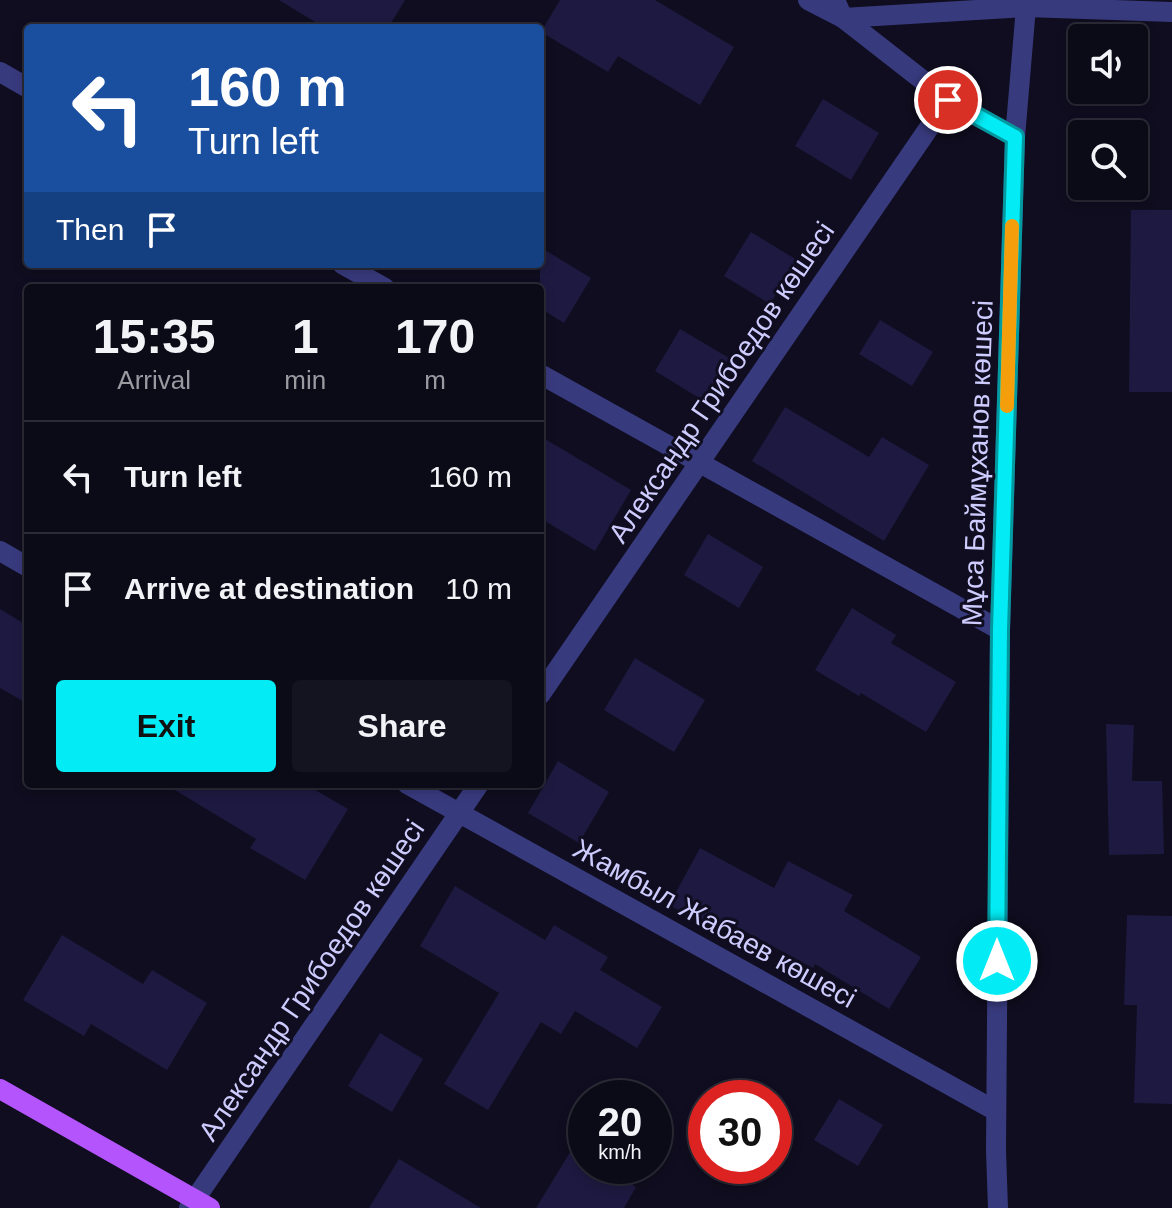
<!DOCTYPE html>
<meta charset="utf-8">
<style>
body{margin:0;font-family:Helvetica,sans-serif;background:#141320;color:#f1f3f6;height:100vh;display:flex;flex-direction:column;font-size:30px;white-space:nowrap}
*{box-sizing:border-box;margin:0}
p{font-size:26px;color:#9a9aa1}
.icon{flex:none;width:44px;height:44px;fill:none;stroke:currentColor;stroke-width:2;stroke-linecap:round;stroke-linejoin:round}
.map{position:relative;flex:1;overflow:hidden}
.panel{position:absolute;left:24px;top:284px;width:520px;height:504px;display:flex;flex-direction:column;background:#0b0a17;border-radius:8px;box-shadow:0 4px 12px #0003,0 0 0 2px #2b2b36}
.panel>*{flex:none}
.banner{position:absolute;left:24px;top:24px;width:520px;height:244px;border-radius:8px;box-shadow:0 4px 12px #0003,0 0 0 2px #2b2b36;background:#1a4fa0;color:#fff;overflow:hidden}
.fabs{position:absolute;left:1068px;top:24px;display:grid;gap:16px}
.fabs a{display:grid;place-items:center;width:80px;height:80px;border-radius:8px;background:#0b0a17;box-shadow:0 4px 12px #0003,0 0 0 2px #2b2b36;font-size:40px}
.speed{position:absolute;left:568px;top:1080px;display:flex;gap:16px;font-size:40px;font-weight:700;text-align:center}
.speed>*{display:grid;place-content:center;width:104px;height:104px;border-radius:50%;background:#0b0a17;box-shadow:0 4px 12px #0003,0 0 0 2px #2b2b36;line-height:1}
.speed small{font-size:20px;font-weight:400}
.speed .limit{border:12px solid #d22;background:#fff;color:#111}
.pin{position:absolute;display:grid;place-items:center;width:68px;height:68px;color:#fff;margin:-34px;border:4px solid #fff;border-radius:50%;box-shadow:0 2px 8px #0007}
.me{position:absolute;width:88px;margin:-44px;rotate:0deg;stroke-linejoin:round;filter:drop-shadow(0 0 6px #0008)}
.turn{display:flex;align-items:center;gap:28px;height:168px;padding:0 32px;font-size:36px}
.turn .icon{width:104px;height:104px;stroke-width:2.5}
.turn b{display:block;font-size:56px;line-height:68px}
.then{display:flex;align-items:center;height:76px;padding:0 32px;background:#0003;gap:16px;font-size:30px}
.eta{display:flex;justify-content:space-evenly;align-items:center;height:136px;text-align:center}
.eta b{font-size:48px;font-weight:800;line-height:56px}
.cta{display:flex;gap:16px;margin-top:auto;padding:16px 32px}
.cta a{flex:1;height:92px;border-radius:8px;background:#03ebf4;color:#111;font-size:32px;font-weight:800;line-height:92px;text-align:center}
.cta a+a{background:#141320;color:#f1f3f6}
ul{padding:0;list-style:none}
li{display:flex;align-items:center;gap:24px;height:112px;padding:0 32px;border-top:2px solid #2b2b36}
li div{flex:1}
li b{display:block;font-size:30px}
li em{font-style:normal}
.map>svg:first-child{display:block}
.building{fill:#1e1940}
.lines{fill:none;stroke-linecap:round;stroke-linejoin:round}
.minor{stroke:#383a7e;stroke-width:20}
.primary{stroke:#b354fd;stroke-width:20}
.route-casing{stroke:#02999f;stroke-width:20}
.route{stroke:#03ebf4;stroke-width:14}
.slow{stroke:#f59e0b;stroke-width:14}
.labels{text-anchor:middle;stroke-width:6;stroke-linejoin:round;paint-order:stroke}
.street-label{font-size:28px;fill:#ceccfe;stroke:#0f0d1f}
</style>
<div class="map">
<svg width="1172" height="1208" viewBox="0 0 1172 1208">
<rect width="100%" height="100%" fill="#0f0d1f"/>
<!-- building -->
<g class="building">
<path d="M 279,0 L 405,0 L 388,28 L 325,28 Z"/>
<path d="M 560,0 L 655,0 L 734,47 L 700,105 L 618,56 L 608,72 L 541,32 Z"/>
<path d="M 823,99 L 879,133 L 851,180 L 795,146 Z"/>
<path d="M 1131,210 L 1172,210 L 1172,392 L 1129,392 Z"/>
<path d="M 751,232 L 797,260 L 770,304 L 724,276 Z"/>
<path d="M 540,247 L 591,278 L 564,323 L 540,308 Z"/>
<path d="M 880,320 L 933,352 L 912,386 L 859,354 Z"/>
<path d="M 680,329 L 729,358 L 704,401 L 655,371 Z"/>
<path d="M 785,407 L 869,457 L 882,437 L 929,465 L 884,541 L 752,461 Z"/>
<path d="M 540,436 L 631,490 L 595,551 L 540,518 Z"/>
<path d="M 708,534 L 763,567 L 739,608 L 684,575 Z"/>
<path d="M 852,608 L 896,635 L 891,643 L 956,682 L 926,732 L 861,693 L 859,696 L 815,670 Z"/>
<path d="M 0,609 L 28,626 L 28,704 L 0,688 Z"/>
<path d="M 635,658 L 705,700 L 674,752 L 604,710 Z"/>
<path d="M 1106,724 L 1134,725 L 1132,781 L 1162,781 L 1164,854 L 1109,855 Z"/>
<path d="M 558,761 L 609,792 L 579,843 L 528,813 Z"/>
<path d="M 165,784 L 305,784 L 348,809 L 305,880 L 250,848 L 256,839 Z"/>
<path d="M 700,848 L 774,888 L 788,861 L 853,895 L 844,911 L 921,957 L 889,1009 L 815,964 L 813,968 L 722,919 L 716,930 L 669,905 Z"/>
<path d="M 455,886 L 545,940 L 554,925 L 608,957 L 600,970 L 662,1007 L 637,1048 L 575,1011 L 561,1034 L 541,1022 L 488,1110 L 444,1084 L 499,993 L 420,946 Z"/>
<path d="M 1127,915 L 1172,916 L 1172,1104 L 1134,1103 L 1137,1005 L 1124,1005 Z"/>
<path d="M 62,935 L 143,984 L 152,970 L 207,1003 L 167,1070 L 91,1024 L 84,1036 L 23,1000 Z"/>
<path d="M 380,1033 L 423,1059 L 392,1112 L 348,1086 Z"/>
<path d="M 839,1099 L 883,1125 L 858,1166 L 814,1140 Z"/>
<path d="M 572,1149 L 586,1157 L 586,1166 L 601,1166 L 636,1187 L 624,1208 L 536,1208 Z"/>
<path d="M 399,1159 L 481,1208 L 369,1208 Z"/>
</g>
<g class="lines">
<!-- minor -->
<g class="minor">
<path d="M 808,0 L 843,18 L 948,100 L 1015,137"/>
<path d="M 835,0 L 843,18 L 1026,7 L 1172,12"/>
<path d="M 0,72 L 28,88"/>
<path d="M 342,264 L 385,288"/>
<path d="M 540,374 L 1000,630"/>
<path d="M 0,551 L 28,567"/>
<path d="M 540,695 L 948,100"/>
<path d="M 407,784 L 996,1111"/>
<path d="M 189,1208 L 479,784"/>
<path d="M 998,1208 L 996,1151 L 1000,630 L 1015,137 L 1026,7"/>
</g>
<!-- primary -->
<path class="primary" d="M 0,1089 L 210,1208"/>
</g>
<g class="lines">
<!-- route casing -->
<g class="route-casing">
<path id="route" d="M 948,100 L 1015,137 L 1000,630 L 997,961"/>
</g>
<!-- route -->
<use href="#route" class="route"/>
<!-- slow -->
<path class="slow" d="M 1007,406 L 1012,226"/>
</g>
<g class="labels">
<!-- street labels -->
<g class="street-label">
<text transform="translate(721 382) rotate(-56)" y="10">Александр Грибоедов көшесі</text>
<text transform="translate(977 463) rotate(-88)" y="10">Мұса Баймұханов көшесі</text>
<text transform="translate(715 923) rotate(29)" y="10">Жамбыл Жабаев көшесі</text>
<text transform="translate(311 980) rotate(-56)" y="10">Александр Грибоедов көшесі</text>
</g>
</g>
</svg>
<div class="fabs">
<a><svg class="icon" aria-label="sound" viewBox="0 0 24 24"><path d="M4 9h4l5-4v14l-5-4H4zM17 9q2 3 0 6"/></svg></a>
<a><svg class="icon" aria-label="search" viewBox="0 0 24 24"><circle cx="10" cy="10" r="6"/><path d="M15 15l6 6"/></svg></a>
</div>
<div class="speed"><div>20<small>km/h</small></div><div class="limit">30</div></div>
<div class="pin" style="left:948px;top:100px;background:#d93025"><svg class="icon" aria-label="arrive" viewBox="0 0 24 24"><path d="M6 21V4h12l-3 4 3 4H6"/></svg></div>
<svg class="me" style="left:997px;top:961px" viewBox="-20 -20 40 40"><circle r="17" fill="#03ebf4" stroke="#fff" stroke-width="3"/><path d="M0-11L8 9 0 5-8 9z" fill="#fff"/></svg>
<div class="banner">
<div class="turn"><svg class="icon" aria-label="left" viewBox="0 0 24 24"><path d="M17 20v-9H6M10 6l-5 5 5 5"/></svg><div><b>160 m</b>Turn left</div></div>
<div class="then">Then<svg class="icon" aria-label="arrive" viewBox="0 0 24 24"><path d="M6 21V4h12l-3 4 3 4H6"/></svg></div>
</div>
<section class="panel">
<div class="eta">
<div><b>15:35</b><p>Arrival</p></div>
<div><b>1</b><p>min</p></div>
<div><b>170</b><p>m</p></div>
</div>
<ul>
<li><svg class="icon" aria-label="left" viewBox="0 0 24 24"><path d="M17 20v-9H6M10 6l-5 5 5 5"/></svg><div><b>Turn left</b></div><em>160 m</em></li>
<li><svg class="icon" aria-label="arrive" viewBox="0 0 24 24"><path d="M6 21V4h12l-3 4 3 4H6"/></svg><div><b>Arrive at destination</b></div><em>10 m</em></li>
</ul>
<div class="cta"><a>Exit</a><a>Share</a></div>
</section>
</div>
